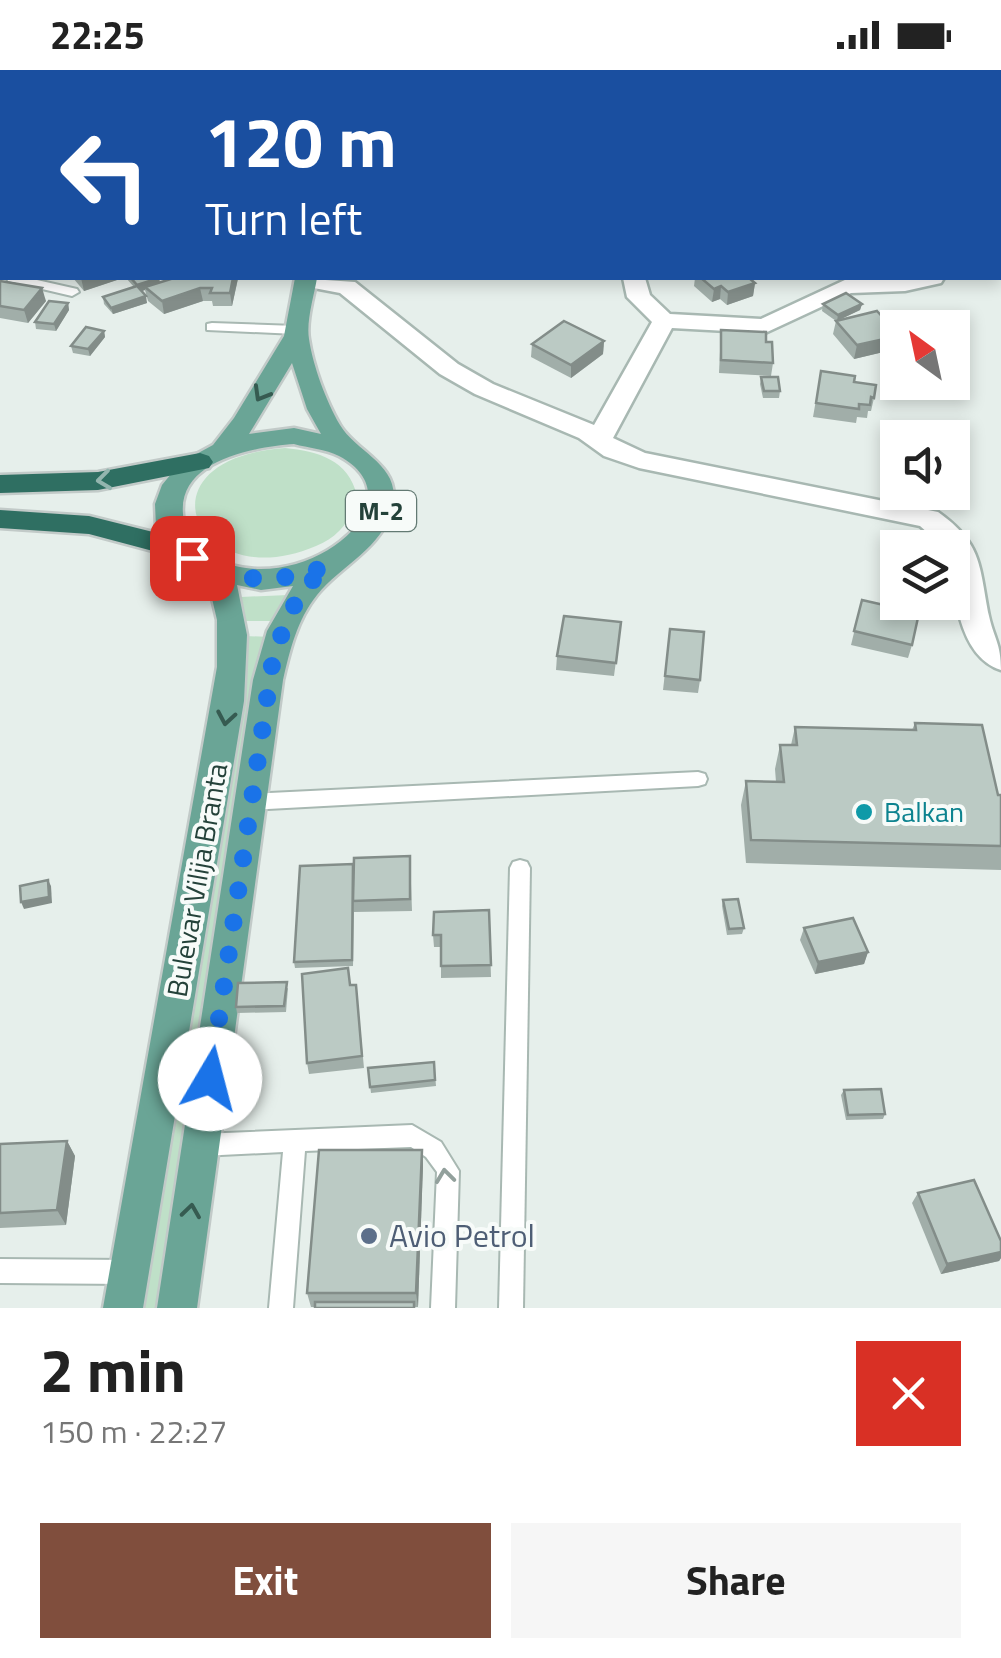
<!DOCTYPE html>
<meta charset="utf-8">
<style>
body{margin:0;font-family:"Titillium Web",sans-serif;background:#f6f6f6;color:#222;height:100vh;display:flex;flex-direction:column;font-size:38px;white-space:nowrap}
*{box-sizing:border-box;margin:0}
p{font-size:32px;color:#767676}
.icon{flex:none;width:55px;height:55px;fill:none;stroke:currentColor;stroke-width:2;stroke-linecap:round;stroke-linejoin:round}
.map{position:relative;height:1238px;overflow:hidden}
.side{display:flex;flex-direction:column;background:#fff;flex:1}
.side>*{flex:none}
.banner{position:absolute;left:0px;top:0px;width:1002px;height:210px;box-shadow:0 5px 15px #0003;background:#1a4fa0;color:#fff;overflow:hidden}
.needle{width:65px;rotate:327deg}
.tools{position:absolute;left:880px;top:240px;display:grid;gap:20px}
.tools a{display:grid;place-items:center;width:90px;height:90px;border-radius:0px;background:#fff;box-shadow:0 5px 15px #0003;font-size:50px}
.pin{position:absolute;display:grid;place-items:center;width:85px;height:85px;color:#fff;margin:-42px;border-radius:20px;box-shadow:0 5px 15px #0006}
.me{position:absolute;width:110px;margin:-55px;rotate:8deg;stroke-linejoin:round;filter:drop-shadow(0 0 8px #0008)}
.turn{display:flex;align-items:center;gap:35px;height:210px;padding:0 40px;font-size:45px}
.turn .icon{width:130px;height:130px;stroke-width:2.5}
.turn b{display:block;font-size:70px;line-height:85px}
.round{display:grid;place-items:center;flex:none;width:105px;height:105px;border-radius:0px;background:#f6f6f6}
.overview{display:flex;align-items:center;justify-content:space-between;height:170px;padding:0 40px}
h1{font-size:60px;font-weight:700;line-height:75px}
.cta{display:flex;gap:20px;margin-top:auto;padding:20px 40px}
.cta a{flex:1;height:115px;border-radius:0px;background:#804e3d;color:#fff;font-size:40px;font-weight:700;line-height:115px;text-align:center}
.cta a+a{background:#f6f6f6;color:#222}
.status{display:flex;justify-content:space-between;align-items:center;height:70px;padding:0 50px;background:#fff;direction:ltr}
.status svg{height:28px;fill:currentColor}
.map>svg:first-child{display:block}
.green{fill:#bfe0c8}
.lines{fill:none;stroke-linecap:round;stroke-linejoin:round}
.service-casing{stroke:#a8b8b2;stroke-width:4}
.minor-casing{stroke:#a8b8b2;stroke-width:5}
.primary-casing{stroke:#c2cac8;stroke-width:5}
.motorway-casing{stroke:#c2cac8;stroke-width:5}
.service{fill:#fff;fill-rule:evenodd}
.minor{fill:#fff;fill-rule:evenodd}
.primary{fill:#6aa596;fill-rule:evenodd}
.motorway{fill:#2f6f62;fill-rule:evenodd}
.wall{fill:#a1aea9}
.shaded-wall{fill:#838d89}
.building{fill:#bbcac4;stroke:#838d89;stroke-width:2.5}
.oneway{stroke:#365b51}
.oneway2{stroke:#93b5ae}
.oneway3{stroke:#92a09c}
.route{stroke:#1a73e8;stroke-width:18;stroke-dasharray:0 32.4}
.culture-dot{fill:#0f9aa8;stroke:#f7fbf9;stroke-width:4}
.service-dot{fill:#5c6f8a;stroke:#f7fbf9;stroke-width:4}
.labels{text-anchor:middle;stroke-width:8;stroke-linejoin:round;paint-order:stroke}
.shield{fill:#f7fbf9;stroke:#637a73;stroke-width:2.5}
.shield-label{font-size:25px;font-weight:bold;fill:#24423a}
.culture-label{font-size:28px;fill:#0d838f;stroke:#f7fbf9;text-anchor:start}
.street-label{font-size:28px;fill:#24423a;stroke:#f7fbf9}
.near-service-label{font-size:32px;fill:#4e5e75;stroke:#f7fbf9;text-anchor:start}
</style>
<div class="status"><b>22:25</b><svg viewBox="0 0 49 12"><path d="M0 12V9h3v3zM5 12V6h3v6zM10 12V3h3v9zM15 12V0h3v12zM26 1h20v11H26zM47 4h2v5h-2z"/></svg></div>
<div class="map">
<svg width="1001" height="1238" viewBox="0 0 1001 1238">
<rect width="100%" height="100%" fill="#e6efeb"/>
<!-- green -->
<g class="green">
<path d="M 285,378 C 318,381 349,390 357,426 C 353,450 338,467 316,476 C 196,528 132,389 285,378 Z"/>
<path d="M 288,525 L 278,551 L 243,551 L 241,527 Z"/>
<path d="M 244,566 L 271,567 L 170,1238 L 142,1238 Z"/>
</g>
<g class="lines">
<!-- service casing -->
<g class="service-casing">
<g id="service">
<path d="M 7,208 L 28,208 L 77,219 L 79,222 L 72,226 L 8,211 Z"/>
<path d="M 212,253 L 296,256 L 303,260 L 296,264 L 207,260 L 207,254 Z"/>
<path d="M 698,702 L 705,704 L 707,709 L 705,714 L 698,716 L 250,740 L 243,737 L 241,732 L 243,727 L 250,724 Z"/>
<path d="M 520,790 L 527,792 L 530,798 L 523,1238 L 499,1238 L 510,798 L 513,792 Z"/>
<path d="M 412,1055 L 441,1072 L 459,1101 L 455,1238 L 431,1238 L 437,1102 L 426,1087 L 411,1077 L 305,1081 L 293,1238 L 269,1238 L 283,1082 L 201,1086 L 193,1082 L 190,1075 L 193,1068 L 201,1064 Z"/>
<path d="M 0,1189 L 129,1190 L 137,1194 L 141,1202 L 137,1210 L 129,1214 L 0,1213 Z"/>
</g>
</g>
<!-- minor casing -->
<g class="minor-casing">
<g id="minor">
<rect x="0" y="170" width="2" height="14"/>
<path d="M 1001,179 L 1001,193 L 1000,194 L 1000,180 Z"/>
<path d="M 296,208 L 355,212 L 458,294 L 493,314 L 594,355 L 652,252 L 627,227 L 623,208 L 645,208 L 650,225 L 670,244 L 761,249 L 847,209 L 944,208 L 941,213 L 905,221 L 851,223 L 765,263 L 672,258 L 613,368 L 645,383 L 938,442 C 983,474 979,496 989,546 C 994,569 1001,573 1001,600 C 957,586 952,516 952,478 L 945,478 L 920,456 L 639,398 L 604,386 L 579,368 L 475,324 L 440,304 L 340,223 L 298,215 Z"/>
</g>
</g>
<!-- primary casing -->
<g class="primary-casing">
<g id="primary">
<path d="M 284,0 L 304,0 L 306,2 L 286,2 Z"/>
<path d="M 295,208 L 317,208 C 314,226 306,251 309,269 C 313,296 326,331 340,355 C 356,382 400,395 393,433 C 386,477 342,494 317,525 C 297,550 290,580 283,610 L 197,1238 L 157,1238 L 253,610 L 267,561 L 293,516 L 261,520 L 237,515 L 247,565 L 244,631 L 143,1238 L 103,1238 L 217,597 L 217,550 L 207,507 L 182,494 L 166,478 L 156,457 L 155,434 L 162,415 L 180,393 L 213,375 L 234,348 L 284,266 ZM 292,293 L 307,339 L 321,364 L 294,358 L 249,364 ZM 294,374 C 308,378 326,379 339,386 C 427,433 296,535 210,486 C 192,476 184,465 183,444 C 178,390 254,377 294,374 Z"/>
</g>
</g>
<!-- motorway casing -->
<g class="motorway-casing">
<g id="motorway">
<path d="M 200,383 L 209,386 L 213,392 L 209,398 L 98,420 L 0,423 L 0,405 L 98,402 Z"/>
<path d="M 0,440 L 89,446 L 193,472 L 197,479 L 193,486 L 183,489 L 89,464 L 0,458 Z"/>
</g>
</g>
<!-- service -->
<use href="#service" class="service"/>
<!-- minor -->
<use href="#minor" class="minor"/>
<!-- primary -->
<use href="#primary" class="primary"/>
<!-- motorway -->
<use href="#motorway" class="motorway"/>
</g>
<!-- wall -->
<g class="wall">
<path d="M 73,208 L 123,208 L 84,221 Z"/>
<path d="M 126,208 L 159,208 L 160,212 L 174,208 L 238,208 L 238,209 L 232,236 L 213,236 L 212,231 L 203,231 L 164,244 L 148,231 L 145,220 L 142,221 L 147,233 L 113,244 L 104,234 L 103,227 L 134,217 Z"/>
<path d="M 695,208 L 749,208 L 755,213 L 753,226 L 727,235 L 720,229 L 712,232 L 694,216 Z"/>
<path d="M 0,211 L 46,231 L 28,253 L 0,248 Z"/>
<path d="M 68,233 L 69,240 L 56,261 L 36,259 L 35,252 Z"/>
<path d="M 823,234 L 862,234 L 860,240 L 841,249 L 898,264 L 896,279 L 854,289 L 833,264 L 836,251 L 822,241 Z"/>
<path d="M 721,260 L 766,272 L 773,293 L 771,306 L 719,303 Z"/>
<path d="M 104,261 L 105,267 L 90,286 L 73,283 L 71,276 Z"/>
<path d="M 604,271 L 603,284 L 571,308 L 531,287 L 532,274 Z"/>
<path d="M 821,301 L 854,312 L 874,328 L 871,341 L 868,341 L 867,348 L 857,347 L 856,353 L 813,347 Z"/>
<path d="M 761,307 L 780,321 L 779,328 L 763,328 L 760,314 Z"/>
<path d="M 862,530 L 912,575 L 908,588 L 851,575 Z"/>
<path d="M 621,552 L 614,606 L 556,600 L 557,586 Z"/>
<path d="M 670,559 L 700,610 L 698,623 L 663,620 Z"/>
<path d="M 915,653 L 998,725 L 1001,725 L 1001,800 L 746,793 L 741,735 L 746,711 L 776,712 L 775,699 L 780,675 L 791,675 L 795,657 L 912,660 Z"/>
<path d="M 410,786 L 412,841 L 354,842 L 353,896 L 295,898 L 294,892 L 353,794 Z"/>
<path d="M 723,830 L 744,858 L 742,864 L 727,865 L 722,836 Z"/>
<path d="M 489,840 L 491,907 L 441,908 L 441,877 L 434,877 L 433,865 Z"/>
<path d="M 804,858 L 868,882 L 864,894 L 815,904 L 800,870 Z"/>
<path d="M 350,915 L 356,915 L 364,998 L 309,1004 L 307,993 Z"/>
<path d="M 288,918 L 286,942 L 237,943 L 236,937 Z"/>
<path d="M 434,992 L 436,1016 L 371,1023 L 368,998 Z"/>
<path d="M 844,1020 L 885,1044 L 883,1049 L 846,1050 L 841,1025 Z"/>
<path d="M 67,1071 L 75,1086 L 66,1155 L 0,1158 L 0,1074 Z"/>
<path d="M 422,1080 L 423,1095 L 418,1237 L 311,1237 L 307,1223 Z"/>
<path d="M 918,1123 L 1001,1171 L 1001,1188 L 999,1191 L 941,1204 L 912,1133 Z"/>
</g>
<!-- shaded-wall -->
<g class="shaded-wall">
<path d="M 9,0 L 24,0 L 24,2 L 10,2 Z"/>
<path d="M 81,208 L 123,208 L 84,221 Z"/>
<path d="M 159,208 L 160,215 L 145,217 L 145,220 L 139,222 L 137,215 Z"/>
<path d="M 233,208 L 238,208 L 232,236 L 230,223 Z"/>
<path d="M 755,213 L 753,226 L 727,235 L 728,222 Z"/>
<path d="M 721,216 L 720,229 L 712,232 L 714,219 Z"/>
<path d="M 42,218 L 46,231 L 28,253 L 24,240 Z"/>
<path d="M 200,218 L 203,231 L 164,244 L 162,231 Z"/>
<path d="M 146,226 L 147,233 L 113,244 L 111,238 Z"/>
<path d="M 68,233 L 69,240 L 56,261 L 54,254 Z"/>
<path d="M 862,234 L 860,240 L 837,251 L 838,245 Z"/>
<path d="M 104,261 L 105,267 L 90,286 L 88,279 Z"/>
<path d="M 898,266 L 896,279 L 854,289 L 857,275 Z"/>
<path d="M 604,271 L 603,284 L 571,308 L 571,295 Z"/>
<path d="M 48,810 L 51,816 L 52,833 L 24,839 L 21,832 Z"/>
<path d="M 868,882 L 864,894 L 815,904 L 818,892 Z"/>
<path d="M 67,1071 L 75,1086 L 66,1155 L 57,1140 Z"/>
<path d="M 422,1080 L 423,1095 L 418,1237 L 416,1223 Z"/>
<path d="M 1001,1182 L 1001,1188 L 999,1191 L 941,1204 L 947,1194 Z"/>
</g>
<!-- building -->
<g class="building">
<path d="M 140,0 L 166,0 L 162,2 L 148,2 Z"/>
<path d="M 339,0 L 360,0 L 355,2 L 343,2 Z"/>
<path d="M 1,77 L 2,77 L 2,92 L 0,92 Z"/>
<path d="M 131,208 L 159,208 L 137,215 Z"/>
<path d="M 174,208 L 233,208 L 230,223 L 210,223 L 212,218 L 200,218 L 162,231 L 145,217 Z"/>
<path d="M 701,208 L 749,208 L 755,213 L 728,222 L 721,216 L 714,219 Z"/>
<path d="M 0,211 L 42,218 L 24,240 L 0,236 Z"/>
<path d="M 137,216 L 146,226 L 111,238 L 103,227 Z"/>
<path d="M 846,223 L 862,234 L 838,245 L 823,234 Z"/>
<path d="M 49,231 L 68,233 L 54,254 L 35,252 Z"/>
<path d="M 877,241 L 898,264 L 898,266 L 857,275 L 836,251 Z"/>
<path d="M 564,251 L 604,271 L 571,295 L 532,274 Z"/>
<path d="M 86,257 L 104,261 L 88,279 L 71,276 Z"/>
<path d="M 721,260 L 766,262 L 766,272 L 772,272 L 773,293 L 721,290 Z"/>
<path d="M 821,301 L 855,306 L 854,312 L 876,315 L 874,328 L 871,327 L 870,335 L 859,334 L 859,339 L 816,333 Z"/>
<path d="M 761,307 L 778,307 L 780,321 L 764,321 Z"/>
<path d="M 862,530 L 919,543 L 912,575 L 854,561 Z"/>
<path d="M 564,546 L 621,552 L 616,593 L 557,586 Z"/>
<path d="M 670,559 L 704,562 L 700,610 L 665,606 Z"/>
<path d="M 915,653 L 982,655 L 998,725 L 1001,725 L 1001,776 L 751,770 L 746,711 L 784,712 L 780,675 L 797,675 L 795,657 L 916,660 Z"/>
<path d="M 410,786 L 410,829 L 353,831 L 354,788 Z"/>
<path d="M 353,794 L 352,890 L 294,892 L 300,796 Z"/>
<path d="M 48,810 L 49,827 L 21,832 L 20,816 Z"/>
<path d="M 738,829 L 744,858 L 729,859 L 723,830 Z"/>
<path d="M 489,840 L 491,895 L 441,896 L 441,865 L 433,865 L 434,842 Z"/>
<path d="M 853,848 L 868,882 L 818,892 L 804,858 Z"/>
<path d="M 348,898 L 350,915 L 356,915 L 362,986 L 307,993 L 302,904 Z"/>
<path d="M 287,912 L 284,936 L 236,937 L 238,913 Z"/>
<path d="M 434,992 L 435,1010 L 370,1017 L 368,998 Z"/>
<path d="M 881,1019 L 885,1044 L 848,1045 L 844,1020 Z"/>
<path d="M 67,1071 L 57,1140 L 0,1143 L 0,1074 Z"/>
<path d="M 319,1080 L 422,1080 L 416,1223 L 307,1223 Z"/>
<path d="M 974,1110 L 1001,1171 L 1001,1182 L 947,1194 L 918,1123 Z"/>
<rect x="315" y="1232" width="99" height="6"/>
</g>
<!-- one-way arrows -->
<defs><path id="oneway-chevron" d="M-2-3.5L2.5 0L-2 3.5" fill="none" stroke-width="1.6" stroke-linecap="round" stroke-linejoin="round" transform="scale(2.5)"/></defs>
<g class="oneway">
<use href="#oneway-chevron" transform="translate(261 324) rotate(120)"/>
<use href="#oneway-chevron" transform="translate(226 648) rotate(100)"/>
<use href="#oneway-chevron" transform="translate(191 1141) rotate(-82)"/>
</g>
<use class="oneway2" href="#oneway-chevron" transform="translate(104 410) rotate(173)"/>
<use class="oneway3" href="#oneway-chevron" transform="translate(445 1106) rotate(-97)"/>
<g class="lines">
<!-- route -->
<path class="route" d="M 192,488 C 235,515 282,513 328,496 L 300,522 L 274,582 L 210,1009"/>
</g>
<!-- markers -->
<circle class="culture-dot" cx="864" cy="742" r="10"/>
<circle class="service-dot" cx="369" cy="1166" r="10"/>
<g class="labels">
<!-- shield labels -->
<rect class="shield" x="346" y="421" width="70" height="40" rx="8"/>
<g class="shield-label">
<text x="381" y="450">M-2</text>
</g>
<!-- culture labels -->
<g class="culture-label">
<text x="884" y="752">Balkan</text>
</g>
<!-- street labels -->
<g class="street-label">
<text transform="translate(197 810) rotate(-80)" y="10">Bulevar Vilija Branta</text>
</g>
<!-- near-service labels -->
<g class="near-service-label">
<text x="389" y="1177">Avio Petrol</text>
</g>
</g>
</svg>
<div class="tools">
<a><svg class="needle" viewBox="-14 -14 28 28"><path d="M0-13l5 13h-10z" fill="#e53935"/><path d="M0 13l5-13h-10z" fill="#767676"/></svg></a>
<a><svg class="icon" aria-label="sound" viewBox="0 0 24 24"><path d="M4 9h4l5-4v14l-5-4H4zM17 9q2 3 0 6"/></svg></a>
<a><svg class="icon" aria-label="layers" viewBox="0 0 24 24"><path d="M12 4l9 5-9 5-9-5zM3 14l9 5 9-5"/></svg></a>
</div>
<div class="pin" style="left:192px;top:488px;background:#d93025"><svg class="icon" aria-label="arrive" viewBox="0 0 24 24"><path d="M6 21V4h12l-3 4 3 4H6"/></svg></div>
<svg class="me" style="left:210px;top:1009px" viewBox="-20 -20 40 40"><circle r="19" fill="#fff"/><path d="M0-13L10 11 0 6-10 11z" fill="#1a73e8"/></svg>
<div class="banner">
<div class="turn"><svg class="icon" aria-label="left" viewBox="0 0 24 24"><path d="M17 20v-9H6M10 6l-5 5 5 5"/></svg><div><b>120 m</b>Turn left</div></div>
</div>
</div>
<section class="side">
<div class="overview"><div><h1>2 min</h1><p>150 m · 22:27</p></div><a class="round" style="background:#d93025;color:#fff"><svg class="icon" aria-label="close" viewBox="0 0 24 24"><path d="M6 6l12 12M18 6L6 18"/></svg></a></div>
<div class="cta"><a>Exit</a><a>Share</a></div>
</section>
